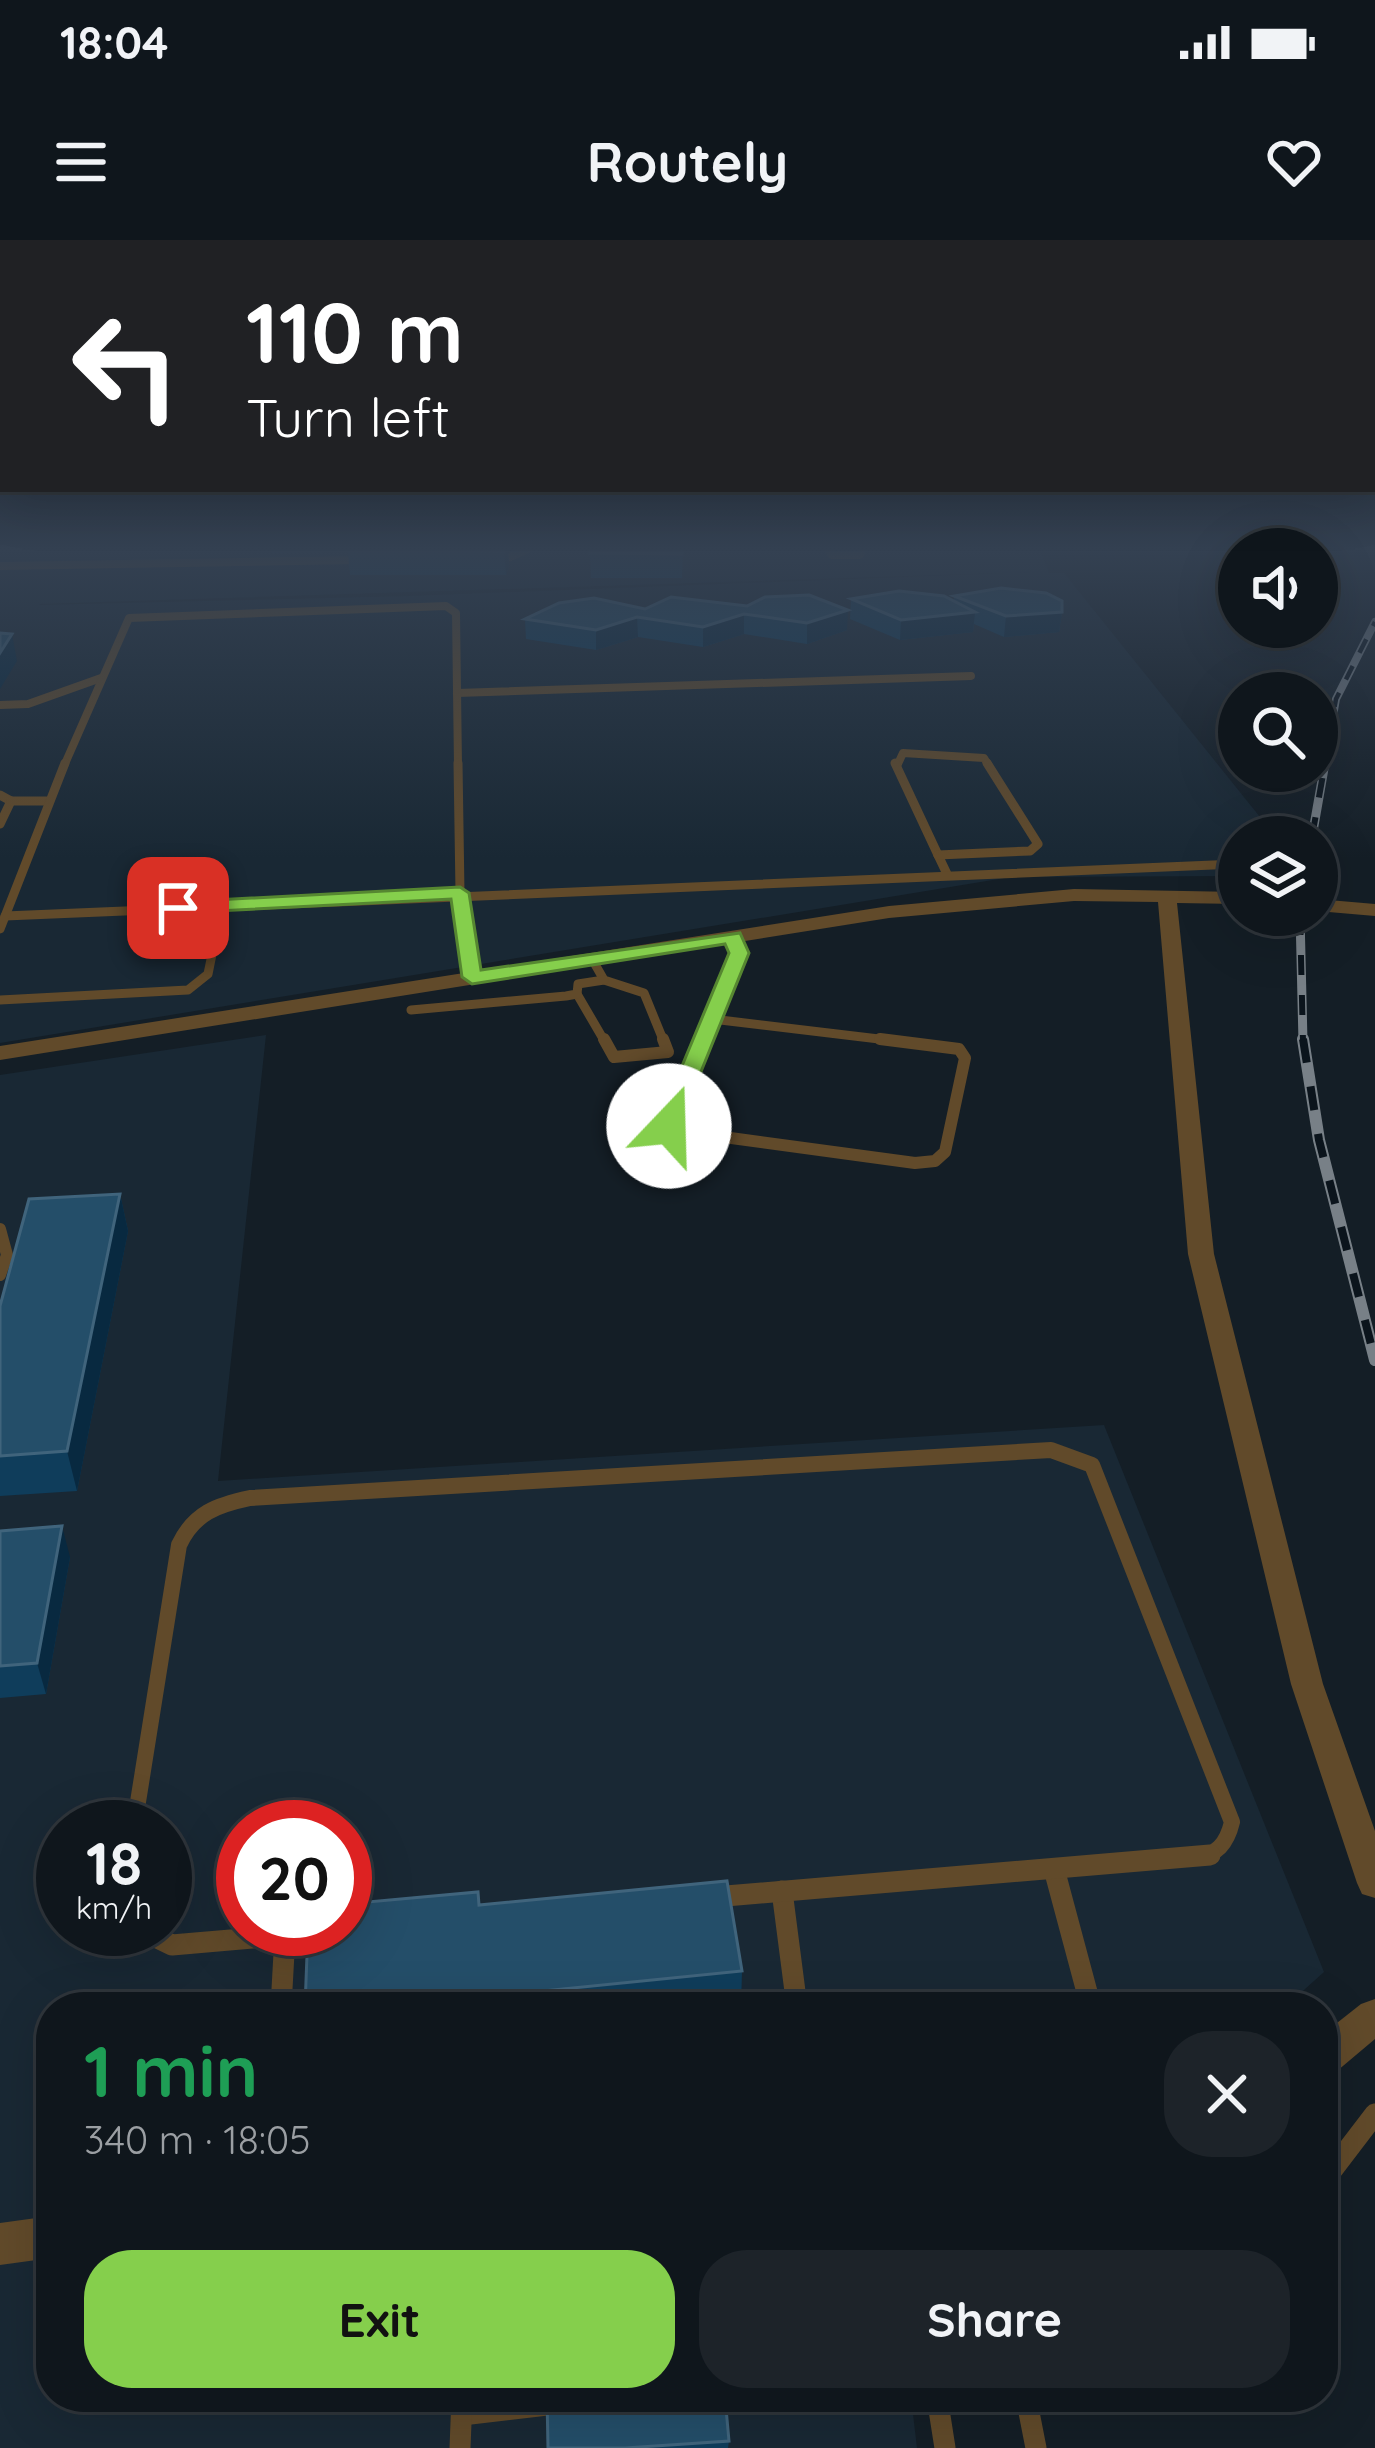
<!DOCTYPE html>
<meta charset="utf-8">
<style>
body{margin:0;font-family:Quicksand,sans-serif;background:#1d2329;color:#f1f3f6;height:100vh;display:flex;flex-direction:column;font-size:45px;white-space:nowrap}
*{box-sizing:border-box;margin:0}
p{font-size:39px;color:#9b9fa3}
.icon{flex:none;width:66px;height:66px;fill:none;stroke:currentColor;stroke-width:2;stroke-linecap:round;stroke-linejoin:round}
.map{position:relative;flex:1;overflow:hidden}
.side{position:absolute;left:36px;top:1752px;width:1302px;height:420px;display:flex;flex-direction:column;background:#0f161c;border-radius:48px;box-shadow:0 12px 48px #0002,0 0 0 3px #2f353b}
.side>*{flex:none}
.hud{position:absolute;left:0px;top:0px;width:1377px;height:252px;box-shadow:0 12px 48px #0002,0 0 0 3px #2f353b;background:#202124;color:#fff;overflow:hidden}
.buttons{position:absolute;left:1218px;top:288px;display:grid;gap:24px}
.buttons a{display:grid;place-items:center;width:120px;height:120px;border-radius:50%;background:#0f161c;box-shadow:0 12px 48px #0002,0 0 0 3px #2f353b;font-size:60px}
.speed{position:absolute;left:36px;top:1560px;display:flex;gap:24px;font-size:60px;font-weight:700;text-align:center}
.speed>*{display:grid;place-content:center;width:156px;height:156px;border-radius:50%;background:#0f161c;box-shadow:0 12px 48px #0002,0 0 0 3px #2f353b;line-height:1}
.speed small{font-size:30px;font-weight:400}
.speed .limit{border:18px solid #d22;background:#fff;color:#111}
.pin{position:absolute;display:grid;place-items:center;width:102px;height:102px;color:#fff;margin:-51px;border-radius:24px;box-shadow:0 6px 18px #0006}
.me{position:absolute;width:132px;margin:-66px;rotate:21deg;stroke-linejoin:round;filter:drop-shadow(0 0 9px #0008)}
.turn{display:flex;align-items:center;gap:42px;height:252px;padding:0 48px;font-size:54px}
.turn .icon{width:156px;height:156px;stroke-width:2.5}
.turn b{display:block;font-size:84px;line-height:102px}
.round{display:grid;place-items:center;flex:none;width:126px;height:126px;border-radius:48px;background:#1d2329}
.head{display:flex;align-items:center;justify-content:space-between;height:204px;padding:0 48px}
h1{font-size:72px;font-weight:800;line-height:90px;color:#1e9e55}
.action{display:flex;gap:24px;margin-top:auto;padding:24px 48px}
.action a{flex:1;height:138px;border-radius:48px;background:#85cf4c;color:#111;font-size:48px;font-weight:800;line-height:138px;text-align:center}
.action a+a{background:#1d2329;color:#f1f3f6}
.status{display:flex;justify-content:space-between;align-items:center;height:84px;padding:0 60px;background:#0f161c;direction:ltr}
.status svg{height:33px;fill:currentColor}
header{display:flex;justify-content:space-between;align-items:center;height:156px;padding:0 48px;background:#0f161c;font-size:54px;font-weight:800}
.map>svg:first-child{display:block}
.built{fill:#192834;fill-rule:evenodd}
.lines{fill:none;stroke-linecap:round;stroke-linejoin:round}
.service-far4{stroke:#614a2a;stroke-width:8}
.service-far3{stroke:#614a2a;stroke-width:9}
.service-far2{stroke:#614a2a;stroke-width:12}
.service-far1{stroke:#614a2a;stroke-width:16}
.service{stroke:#614a2a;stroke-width:21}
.minor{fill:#614a2a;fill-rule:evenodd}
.rail-far2-casing{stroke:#788087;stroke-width:8}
.rail-far1-casing{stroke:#788087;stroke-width:9}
.rail-casing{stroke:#788087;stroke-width:12}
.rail-far2{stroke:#0b141c;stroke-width:4.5;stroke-dasharray:15;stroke-linecap:butt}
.rail-far1{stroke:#0b141c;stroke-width:6;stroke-dasharray:20;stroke-linecap:butt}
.rail{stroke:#0b141c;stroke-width:8;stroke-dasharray:24;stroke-linecap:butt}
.wall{fill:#0f3d5b}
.shaded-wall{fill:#082940}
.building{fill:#244e69;stroke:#40647c;stroke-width:3}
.route{fill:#85cf4c;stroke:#568731;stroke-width:3}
</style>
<div class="status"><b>18:04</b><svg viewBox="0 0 49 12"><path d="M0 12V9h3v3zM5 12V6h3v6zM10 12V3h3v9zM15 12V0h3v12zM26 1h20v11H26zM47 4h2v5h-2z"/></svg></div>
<header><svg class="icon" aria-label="menu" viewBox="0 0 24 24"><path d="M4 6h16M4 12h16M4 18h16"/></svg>Routely<svg class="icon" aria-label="heart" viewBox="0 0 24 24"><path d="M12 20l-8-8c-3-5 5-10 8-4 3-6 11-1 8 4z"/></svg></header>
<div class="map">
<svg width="1375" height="2208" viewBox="0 0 1375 2208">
<rect width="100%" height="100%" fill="#141e26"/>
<!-- built -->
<g class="built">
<path d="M 0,309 L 1040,309 L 1049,333 L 1064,333 L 1276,597 L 1239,597 L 1239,636 L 1011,637 L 0,803 ZM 1033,332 L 409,356 L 39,365 L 40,364 Z"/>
<path d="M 266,795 L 218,1241 L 1104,1185 L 1324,1732 L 1285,1767 L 51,1767 L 51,2157 L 911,2157 L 917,2208 L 0,2208 L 0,835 ZM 63,1587 L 165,1587 L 165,1689 L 63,1689 ZM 243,1587 L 345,1587 L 345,1689 L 243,1689 Z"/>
</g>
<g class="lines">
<!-- service-far4 -->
<g class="service-far4">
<path d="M 828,309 L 832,315 L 860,315 L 862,309"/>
<path d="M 510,317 L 528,309"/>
<path d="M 0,326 L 357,320"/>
<path d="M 457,453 L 971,436"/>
<path d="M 0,465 L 28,464 L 101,438"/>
<path d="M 64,526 L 129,378 L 446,366 L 456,373 L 458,526"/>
<path d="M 897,526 L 903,513 L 984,518 L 989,526"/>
</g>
<!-- service-far3 -->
<g class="service-far3">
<path d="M 458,523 L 460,653 L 472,737"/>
<path d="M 895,523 L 938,615"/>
<path d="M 0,555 L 11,561 L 0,584"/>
<path d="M 11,561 L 48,561"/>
<path d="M 938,615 L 947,634"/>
<path d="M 938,615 L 1030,611 L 1038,604 L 987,523"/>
<path d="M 5,676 L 1237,624"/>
<path d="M 0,689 L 65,523"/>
<path d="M 592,719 L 604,740 L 644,753 L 664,802"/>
<path d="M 577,754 L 605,802"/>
<path d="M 0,760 L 188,750 L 208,734 L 222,665"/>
<path d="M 411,770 L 566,756 L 577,754 L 578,744 L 604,740"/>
<path d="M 712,779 L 904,802"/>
<path d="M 702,802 L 739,713 L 733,697"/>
</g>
<!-- service-far2 -->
<g class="service-far2">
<path d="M 604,799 L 614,817 L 668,812 L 663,799"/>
<path d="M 703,799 L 669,881 L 672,890 L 915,923 L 935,921 L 945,912 L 965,818 L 959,809 L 880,799"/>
<path d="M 0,989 L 7,1015 L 0,1035"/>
</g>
<!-- service-far1 -->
<path class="service-far1" d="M 134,1587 L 179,1305 C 194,1273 217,1265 250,1258 L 1051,1210 L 1092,1225 L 1232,1582 C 1227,1603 1217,1616 1194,1618"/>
<!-- service -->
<g class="service">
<path d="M 1054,1629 L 1091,1767"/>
<path d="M 782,1651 L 797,1767"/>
<path d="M 714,1657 L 1210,1615"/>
<path d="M 139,1689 L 172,1705 L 321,1692"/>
<path d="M 281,1767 L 285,1695"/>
<path d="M 1323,1942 L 1375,1874"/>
<path d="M 937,2157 L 945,2208"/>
<path d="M 1026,2157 L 1036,2208"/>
<path d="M 462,2175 L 564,2163"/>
<path d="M 460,2208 L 462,2157"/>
</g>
<!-- minor -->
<g class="minor">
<path d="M 1074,649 L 1239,652 L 1239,664 L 1177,663 L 1214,1014 L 1323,1444 L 1375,1591 L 1375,1658 L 1362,1654 L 1357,1643 L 1291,1444 L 1188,1014 L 1158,662 L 1074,661 L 889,678 L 0,820 L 0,806 L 889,666 Z"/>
<path d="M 1317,659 L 1375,664 L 1375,676 L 1317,671 Z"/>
<path d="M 1375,1759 L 1375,1799 L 1337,1831 L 1323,1836 L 1323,1794 L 1361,1764 Z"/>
<path d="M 51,1976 L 51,2018 L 0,2025 L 0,1983 Z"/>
</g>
<!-- rail-far2 casing -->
<g class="rail-far2-casing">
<path id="rail-far2" d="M 1324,526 L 1336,459 L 1375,382"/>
</g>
<!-- rail-far1 casing -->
<g class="rail-far1-casing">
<g id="rail-far1">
<path d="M 1312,597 L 1325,523"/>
<path d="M 1300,675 L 1303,802"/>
</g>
</g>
<!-- rail casing -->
<g class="rail-casing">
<path id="rail" d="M 1303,799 L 1319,900 L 1375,1120"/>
</g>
<!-- rail-far2 -->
<use href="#rail-far2" class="rail-far2"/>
<!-- rail-far1 -->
<use href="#rail-far1" class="rail-far1"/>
<!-- rail -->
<use href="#rail" class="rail"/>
</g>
<!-- wall -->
<g class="wall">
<path d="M 272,309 L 510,309 L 508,311 L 509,325 L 506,335 L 350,335 L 348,312 L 272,313 Z"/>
<path d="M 683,309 L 682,338 L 591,338 L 590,313 Z"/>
<path d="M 954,356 L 1062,372 L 1059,392 L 1004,397 L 974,384 L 973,392 L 900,400 L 850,379 L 851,359 L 954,361 Z"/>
<path d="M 671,357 L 847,390 L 807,404 L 744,394 L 703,407 L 638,397 L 596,410 L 526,399 L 525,379 L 645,369 Z"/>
<path d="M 120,954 L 128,991 L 77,1251 L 0,1256 L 0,1066 Z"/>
<path d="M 0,1291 L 70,1317 L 46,1454 L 0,1458 Z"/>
<path d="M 480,1665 L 742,1731 L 741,1767 L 305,1767 Z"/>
<path d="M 729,2201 L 728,2208 L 548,2208 Z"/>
</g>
<!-- shaded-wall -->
<g class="shaded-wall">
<path d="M 502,309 L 510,309 L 508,311 L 509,325 L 506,335 L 504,311 Z"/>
<path d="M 848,370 L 847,390 L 807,404 L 807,383 Z"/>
<path d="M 975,372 L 973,392 L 900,400 L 901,380 Z"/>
<path d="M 1062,372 L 1059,392 L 1004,397 L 1006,376 Z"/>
<path d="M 744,374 L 744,394 L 703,407 L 703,387 Z"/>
<path d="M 637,377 L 638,397 L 596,410 L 596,390 Z"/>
<path d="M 12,394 L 17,421 L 0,449 L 0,413 Z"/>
<path d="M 120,954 L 128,991 L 77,1251 L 67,1211 Z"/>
<path d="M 62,1286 L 70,1317 L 46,1454 L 37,1423 Z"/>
</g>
<!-- building -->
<g class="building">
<path d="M 349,309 L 505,309 L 504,311 Z"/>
<path d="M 591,309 L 682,309 L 682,314 L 590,313 Z"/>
<path d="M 1001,348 L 1046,353 L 1062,361 L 1062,372 L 1006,376 L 954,356 Z"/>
<path d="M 899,351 L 944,356 L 975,372 L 901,380 L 851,359 Z"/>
<path d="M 809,355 L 848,370 L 807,383 L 744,374 L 703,387 L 637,377 L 596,390 L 525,379 L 559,363 L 594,358 L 645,369 L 671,357 L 747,366 L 765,357 Z"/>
<path d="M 0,393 L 12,394 L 0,413 Z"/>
<path d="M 120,954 L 67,1211 L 0,1216 L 0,1066 L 29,959 Z"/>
<path d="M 62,1286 L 37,1423 L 0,1426 L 0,1291 Z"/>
<path d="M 727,1641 L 742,1731 L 385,1767 L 305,1767 L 308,1689 L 345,1689 L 345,1664 L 478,1652 L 479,1665 Z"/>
<path d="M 547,2157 L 725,2157 L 729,2201 L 625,2208 L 548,2208 Z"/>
</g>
<!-- sky -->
<linearGradient id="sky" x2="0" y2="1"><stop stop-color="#0b1015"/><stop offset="0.5" stop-color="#344152"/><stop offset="1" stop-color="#344152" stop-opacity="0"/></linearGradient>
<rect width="1375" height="618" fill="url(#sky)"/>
<!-- route -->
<path class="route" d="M 460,647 L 469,653 L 481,730 L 740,693 L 749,713 L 677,891 L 657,886 L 729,713 L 725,704 L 472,744 L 462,737 L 451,659 L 178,673 L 169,668 L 178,662 Z"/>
</svg>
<div class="buttons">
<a><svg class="icon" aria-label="sound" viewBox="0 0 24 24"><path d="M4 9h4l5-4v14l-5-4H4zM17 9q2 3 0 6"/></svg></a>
<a><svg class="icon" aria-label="search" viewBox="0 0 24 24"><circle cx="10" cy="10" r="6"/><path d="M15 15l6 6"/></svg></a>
<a><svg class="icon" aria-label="layers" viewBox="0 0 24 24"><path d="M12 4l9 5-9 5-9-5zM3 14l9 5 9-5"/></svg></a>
</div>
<div class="speed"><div>18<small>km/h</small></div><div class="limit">20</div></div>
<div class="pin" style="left:178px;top:668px;background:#d93025"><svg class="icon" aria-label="arrive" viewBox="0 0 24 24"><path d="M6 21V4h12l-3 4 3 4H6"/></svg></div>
<svg class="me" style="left:669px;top:886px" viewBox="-20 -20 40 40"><circle r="19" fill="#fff"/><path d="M0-13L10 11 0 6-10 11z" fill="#85cf4c"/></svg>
<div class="hud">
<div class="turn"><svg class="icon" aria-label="left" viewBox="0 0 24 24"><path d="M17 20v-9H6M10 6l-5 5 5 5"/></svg><div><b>110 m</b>Turn left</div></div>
</div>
<section class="side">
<div class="head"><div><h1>1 min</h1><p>340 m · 18:05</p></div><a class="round"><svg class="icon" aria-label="close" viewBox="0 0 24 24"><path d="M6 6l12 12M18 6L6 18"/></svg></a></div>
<div class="action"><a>Exit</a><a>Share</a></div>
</section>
</div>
